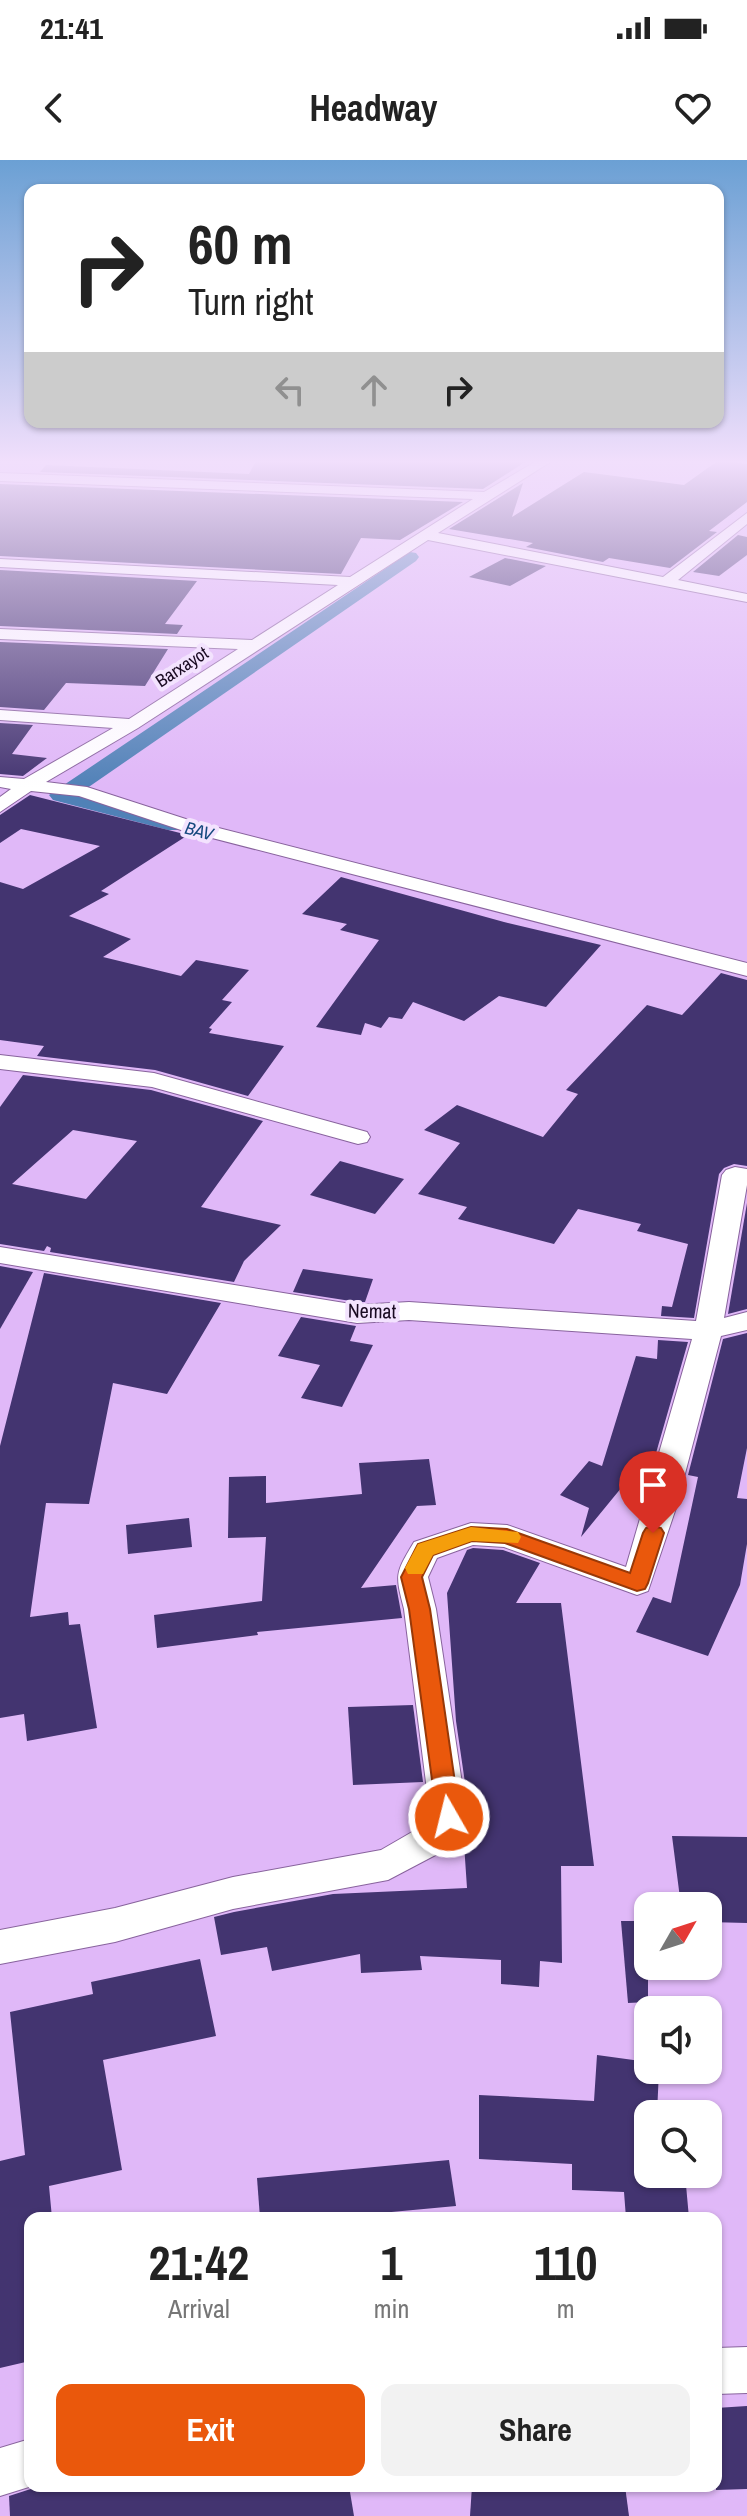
<!DOCTYPE html>
<style>
body{margin:0;font-family:"Archivo Narrow",sans-serif;background:#f2f2f2;color:#222;height:100vh;display:flex;flex-direction:column;font-size:30px;white-space:nowrap}
*{box-sizing:border-box;margin:0}
p{font-size:26px;color:#767676}
.icon{flex:none;width:44px;height:44px;fill:none;stroke:currentColor;stroke-width:2;stroke-linecap:round;stroke-linejoin:round}
.map{position:relative;flex:1;overflow:hidden}
.side{position:absolute;left:24px;top:2052px;width:698px;height:280px;display:flex;flex-direction:column;background:#fff;border-radius:16px;box-shadow:0 2px 6px #0004}
.side>*{flex:none}
.banner{position:absolute;left:24px;top:24px;width:700px;height:244px;border-radius:16px;box-shadow:0 2px 6px #0004;background:#fff;color:#222;overflow:hidden}
.needle{width:52px;rotate:51deg}
.tools{position:absolute;left:634px;top:1732px;display:grid;gap:16px}
.tools a{display:grid;place-items:center;width:88px;height:88px;border-radius:16px;background:#fff;box-shadow:0 2px 6px #0004;font-size:40px}
.pin{position:absolute;display:grid;place-items:center;width:68px;height:68px;color:#fff;margin:-82px -34px;border-radius:50% 50% 50% 0;rotate:-45deg;box-shadow:0 0 8px #0007}
.pin .icon{rotate:45deg}
.me{position:absolute;width:88px;margin:-44px;rotate:352deg;stroke-linejoin:round;filter:drop-shadow(0 0 6px #0008)}
.turn{display:flex;align-items:center;gap:28px;height:168px;padding:0 32px;font-size:36px}
.turn .icon{width:104px;height:104px;stroke-width:2.5}
.turn b{display:block;font-size:56px;line-height:68px}
.lanes{display:flex;align-items:center;height:76px;padding:0 32px;background:#0003;justify-content:center;gap:40px;direction:ltr}
.lanes .off{opacity:.35}
.eta{display:flex;justify-content:space-evenly;align-items:center;height:136px;text-align:center}
.eta b{font-size:48px;font-weight:800;line-height:56px}
.action{display:flex;gap:16px;margin-top:auto;padding:16px 32px}
.action a{flex:1;height:92px;border-radius:16px;background:#ea580c;color:#fff;font-size:32px;font-weight:800;line-height:92px;text-align:center}
.action a+a{background:#f2f2f2;color:#222}
.status{display:flex;justify-content:space-between;align-items:center;height:56px;padding:0 40px;background:#fff;direction:ltr}
.status svg{height:22px;fill:currentColor}
header{display:flex;justify-content:space-between;align-items:center;height:104px;padding:0 32px;background:#fff;font-size:36px;font-weight:800}
.map>svg:first-child{display:block}
.lines{fill:none;stroke-linecap:round;stroke-linejoin:round}
.canal{fill:#5081b7;fill-rule:evenodd}
.building{fill:#433470;fill-rule:evenodd}
.street-casing{stroke:#88639d;stroke-width:2}
.street{fill:#fff;fill-rule:evenodd}
.route{fill:#ea580c;stroke:#983908;stroke-width:2}
.slow{fill:#f59e0b}
.labels{text-anchor:middle;stroke-width:8;stroke-linejoin:round;paint-order:stroke}
.far-street-label{font-size:18px;fill:#1a0b22;stroke:#f3e3fe}
.far-water-label{font-size:18px;font-style:italic;fill:#15497e;stroke:#f3e3fe}
.street-label{font-size:20px;fill:#1a0b22;stroke:#f3e3fe}
</style>
<div class="status"><b>21:41</b><svg viewBox="0 0 49 12"><path d="M0 12V9h3v3zM5 12V6h3v6zM10 12V3h3v9zM15 12V0h3v12zM26 1h20v11H26zM47 4h2v5h-2z"/></svg></div>
<header><svg class="icon" aria-label="back" viewBox="0 0 24 24"><path d="M15 5l-7 7 7 7"/></svg>Headway<svg class="icon" aria-label="heart" viewBox="0 0 24 24"><path d="M12 20l-8-8c-3-5 5-10 8-4 3-6 11-1 8 4z"/></svg></header>
<div class="map">
<svg width="747" height="2356" viewBox="0 0 747 2356">
<rect width="100%" height="100%" fill="#e0b8f8"/>
<g class="lines">
<!-- canal -->
<path class="canal" d="M 410,392 L 416,393 L 419,397 L 416,401 L 80,633 L 186,660 L 189,665 L 186,670 L 168,670 L 53,640 L 49,635 Z"/>
</g>
<!-- building -->
<g class="building">
<path d="M 257,299 L 349,300 L 530,299 L 483,329 L 40,312 L 46,305 L 249,314 Z"/>
<path d="M 719,300 L 747,304 L 747,342 L 709,371 L 717,372 L 670,408 L 609,398 L 603,402 L 526,387 L 533,383 L 449,369 L 523,323 L 512,357 L 584,312 L 684,325 Z"/>
<path d="M 0,324 L 463,342 L 400,380 L 361,378 L 341,414 L 0,396 Z"/>
<path d="M 738,375 L 747,377 L 747,395 L 719,416 L 693,412 Z"/>
<path d="M 505,398 L 546,406 L 510,426 L 469,417 Z"/>
<path d="M 0,410 L 197,421 L 165,464 L 183,465 L 177,474 L 0,466 Z"/>
<path d="M 0,482 L 168,489 L 145,526 L 66,523 L 44,550 L 0,547 Z"/>
<path d="M 0,563 L 33,565 L 12,594 L 47,598 L 23,616 L 0,614 Z"/>
<path d="M 30,635 L 188,675 L 101,731 L 109,734 L 69,756 L 131,779 L 103,797 L 181,816 L 196,800 L 249,810 L 222,840 L 232,842 L 209,868 L 212,869 L 209,873 L 284,886 L 248,936 L 155,910 L 37,896 L 44,886 L 0,880 L 0,722 L 23,729 L 100,686 L 21,669 L 0,683 L 0,655 Z"/>
<path d="M 341,717 L 504,762 L 601,785 L 546,847 L 499,836 L 464,861 L 413,842 L 402,859 L 389,857 L 381,868 L 365,863 L 361,875 L 316,867 L 379,780 L 340,770 L 347,764 L 302,754 Z"/>
<path d="M 721,813 L 747,820 L 747,1006 L 734,1004 L 724,1008 L 719,1014 L 694,1158 L 661,1156 L 662,1146 L 672,1147 L 688,1084 L 637,1071 L 641,1064 L 578,1049 L 554,1084 L 458,1059 L 467,1047 L 418,1034 L 460,983 L 424,970 L 457,945 L 543,977 L 578,934 L 566,930 L 647,845 L 682,855 Z"/>
<path d="M 23,915 L 151,930 L 263,961 L 201,1047 L 281,1065 L 244,1101 L 234,1122 L 50,1092 L 51,1088 L 47,1086 L 44,1091 L 0,1084 L 0,947 ZM 73,970 L 137,981 L 86,1039 L 12,1024 Z"/>
<path d="M 340,1001 L 404,1019 L 375,1054 L 310,1035 Z"/>
<path d="M 747,1043 L 747,1149 L 728,1154 Z"/>
<path d="M 0,1106 L 33,1112 L 0,1169 Z"/>
<path d="M 303,1109 L 373,1119 L 365,1142 L 357,1142 L 293,1132 Z"/>
<path d="M 44,1113 L 221,1143 L 167,1234 L 113,1223 L 89,1344 L 46,1343 L 30,1457 L 68,1452 L 69,1465 L 80,1464 L 97,1568 L 27,1581 L 24,1554 L 0,1558 L 0,1286 Z"/>
<path d="M 301,1157 L 356,1166 L 350,1181 L 373,1185 L 342,1247 L 301,1238 L 320,1205 L 278,1196 Z"/>
<path d="M 747,1173 L 747,1288 L 737,1338 L 747,1339 L 747,1384 L 740,1425 L 708,1496 L 636,1472 L 653,1437 L 671,1443 L 698,1317 L 688,1315 L 723,1179 Z"/>
<path d="M 658,1180 L 688,1182 L 652,1307 L 640,1305 L 581,1377 L 589,1348 L 560,1335 L 589,1301 L 602,1306 L 636,1196 L 657,1199 Z"/>
<path d="M 429,1299 L 436,1345 L 417,1346 L 361,1428 L 396,1425 L 402,1458 L 257,1472 L 258,1475 L 157,1488 L 154,1455 L 262,1441 L 266,1377 L 228,1378 L 229,1317 L 266,1316 L 266,1343 L 362,1334 L 359,1303 Z"/>
<path d="M 189,1358 L 192,1387 L 128,1394 L 126,1365 Z"/>
<path d="M 473,1388 L 503,1390 L 540,1403 L 516,1443 L 561,1443 L 594,1706 L 561,1706 L 562,1803 L 540,1801 L 539,1827 L 501,1824 L 501,1800 L 420,1796 L 422,1810 L 361,1813 L 360,1794 L 272,1811 L 267,1787 L 221,1795 L 214,1757 L 234,1752 L 333,1734 L 467,1728 L 463,1669 L 470,1657 L 456,1561 L 447,1433 L 467,1390 Z"/>
<path d="M 413,1545 L 423,1622 L 353,1625 L 348,1547 Z"/>
<path d="M 672,1676 L 747,1677 L 747,1763 L 708,1762 L 708,1746 L 681,1746 Z"/>
<path d="M 621,1761 L 648,1761 L 648,1842 L 628,1843 Z"/>
<path d="M 200,1799 L 216,1876 L 103,1900 L 122,2010 L 49,2026 L 52,2058 L 30,2058 L 30,2201 L 0,2208 L 0,2001 L 25,1995 L 10,1852 L 93,1834 L 91,1822 Z"/>
<path d="M 597,1895 L 648,1902 L 648,1910 L 659,1910 L 657,1954 L 648,1954 L 648,2014 L 685,2014 L 689,2058 L 626,2058 L 624,2032 L 572,2030 L 572,2004 L 479,1999 L 479,1935 L 594,1941 Z"/>
<path d="M 449,2000 L 456,2046 L 327,2058 L 260,2058 L 257,2018 Z"/>
<path d="M 747,2246 L 747,2329 L 716,2330 L 716,2248 Z"/>
<path d="M 40,2326 L 349,2326 L 354,2356 L 10,2356 L 9,2336 Z"/>
<path d="M 472,2326 L 625,2326 L 629,2356 L 470,2356 Z"/>
</g>
<g class="lines">
<!-- street casing -->
<g class="street-casing">
<g id="street">
<path d="M 540,299 L 555,299 L 438,373 L 663,417 L 747,353 L 747,364 L 678,420 L 747,434 L 747,442 L 428,380 L 138,568 L 46,622 L 87,627 L 195,662 L 747,803 L 747,816 L 181,670 L 79,636 L 31,631 L 0,652 L 0,637 L 11,629 L 0,627 L 0,617 L 24,619 L 113,568 L 0,560 L 0,550 L 129,559 L 238,489 L 0,479 L 0,469 L 252,480 L 338,425 L 0,407 L 0,399 L 350,417 L 473,339 L 0,321 L 0,313 L 484,332 Z"/>
<path d="M 0,895 L 154,913 L 367,972 L 370,977 L 367,982 L 358,984 L 152,927 L 0,909 Z"/>
<path d="M 735,1007 L 747,1009 L 747,1025 L 724,1158 L 747,1152 L 747,1170 L 721,1176 L 676,1348 L 648,1431 L 637,1435 L 626,1431 L 504,1387 L 473,1385 L 437,1398 L 428,1417 L 436,1449 L 467,1657 L 445,1690 L 388,1720 L 233,1749 L 115,1782 L 0,1804 L 0,1770 L 115,1748 L 233,1717 L 381,1690 L 419,1668 L 430,1654 L 404,1449 C 395,1414 395,1414 414,1382 L 471,1363 L 507,1365 L 626,1407 L 692,1179 L 409,1160 L 357,1163 L 0,1103 L 0,1087 L 357,1145 L 409,1142 L 696,1161 L 722,1015 L 726,1010 Z"/>
<path d="M 747,2187 L 747,2233 L 716,2234 L 716,2188 Z"/>
<path d="M 30,2279 L 32,2326 L 0,2336 L 0,2288 Z"/>
</g>
</g>
<!-- street -->
<use href="#street" class="street"/>
</g>
<!-- sky -->
<linearGradient id="sky" x2="0" y2="1"><stop stop-color="#6ba0d4"/><stop offset="0.48" stop-color="#f1dffc"/><stop offset="1" stop-color="#f1dffc" stop-opacity="0"/></linearGradient>
<rect width="747" height="629" fill="url(#sky)"/>
<!-- route -->
<path class="route" d="M 653,1366 L 661,1368 L 664,1373 L 648,1423 L 645,1429 L 637,1431 L 505,1383 L 472,1381 L 433,1395 L 422,1417 L 430,1449 L 460,1657 L 457,1664 L 449,1666 L 440,1664 L 437,1657 L 409,1449 L 401,1417 L 418,1384 L 471,1367 L 507,1369 L 630,1413 L 643,1373 L 646,1368 Z"/>
<!-- slow -->
<path class="slow" d="M 471,1367 L 518,1372 L 521,1377 L 518,1383 L 472,1381 L 433,1395 L 423,1414 L 408,1414 L 405,1408 L 418,1384 Z"/>
<g class="labels">
<!-- far-street labels -->
<g class="far-street-label">
<text transform="translate(182 507) rotate(-33)" y="6">Barxayot</text>
</g>
<!-- far-water labels -->
<g class="far-water-label">
<text transform="translate(199 671) rotate(15)" y="6">BAV</text>
</g>
<!-- street labels -->
<g class="street-label">
<text transform="translate(372 1151) rotate(1)" y="7">Nemat</text>
</g>
</g>
</svg>
<div class="tools">
<a><svg class="needle" viewBox="-14 -14 28 28"><path d="M0-13l5 13h-10z" fill="#e53935"/><path d="M0 13l5-13h-10z" fill="#767676"/></svg></a>
<a><svg class="icon" aria-label="sound" viewBox="0 0 24 24"><path d="M4 9h4l5-4v14l-5-4H4zM17 9q2 3 0 6"/></svg></a>
<a><svg class="icon" aria-label="search" viewBox="0 0 24 24"><circle cx="10" cy="10" r="6"/><path d="M15 15l6 6"/></svg></a>
</div>
<div class="pin" style="left:653px;top:1373px;background:#d93025"><svg class="icon" aria-label="arrive" viewBox="0 0 24 24"><path d="M6 21V4h12l-3 4 3 4H6"/></svg></div>
<svg class="me" style="left:449px;top:1657px" viewBox="-20 -20 40 40"><circle r="17" fill="#ea580c" stroke="#fff" stroke-width="3"/><path d="M0-11L8 9 0 5-8 9z" fill="#fff"/></svg>
<div class="banner">
<div class="turn"><svg class="icon" aria-label="right" viewBox="0 0 24 24"><path d="M7 20v-9h11M14 6l5 5-5 5"/></svg><div><b>60 m</b>Turn right</div></div>
<div class="lanes"><svg class="icon off" aria-label="left" viewBox="0 0 24 24"><path d="M17 20v-9H6M10 6l-5 5 5 5"/></svg><svg class="icon off" aria-label="ahead" viewBox="0 0 24 24"><path d="M12 20V5M6 11l6-6 6 6"/></svg><svg class="icon" aria-label="right" viewBox="0 0 24 24"><path d="M7 20v-9h11M14 6l5 5-5 5"/></svg></div>
</div>
<section class="side">
<div class="eta">
<div><b>21:42</b><p>Arrival</p></div>
<div><b>1</b><p>min</p></div>
<div><b>110</b><p>m</p></div>
</div>
<div class="action"><a>Exit</a><a>Share</a></div>
</section>
</div>
